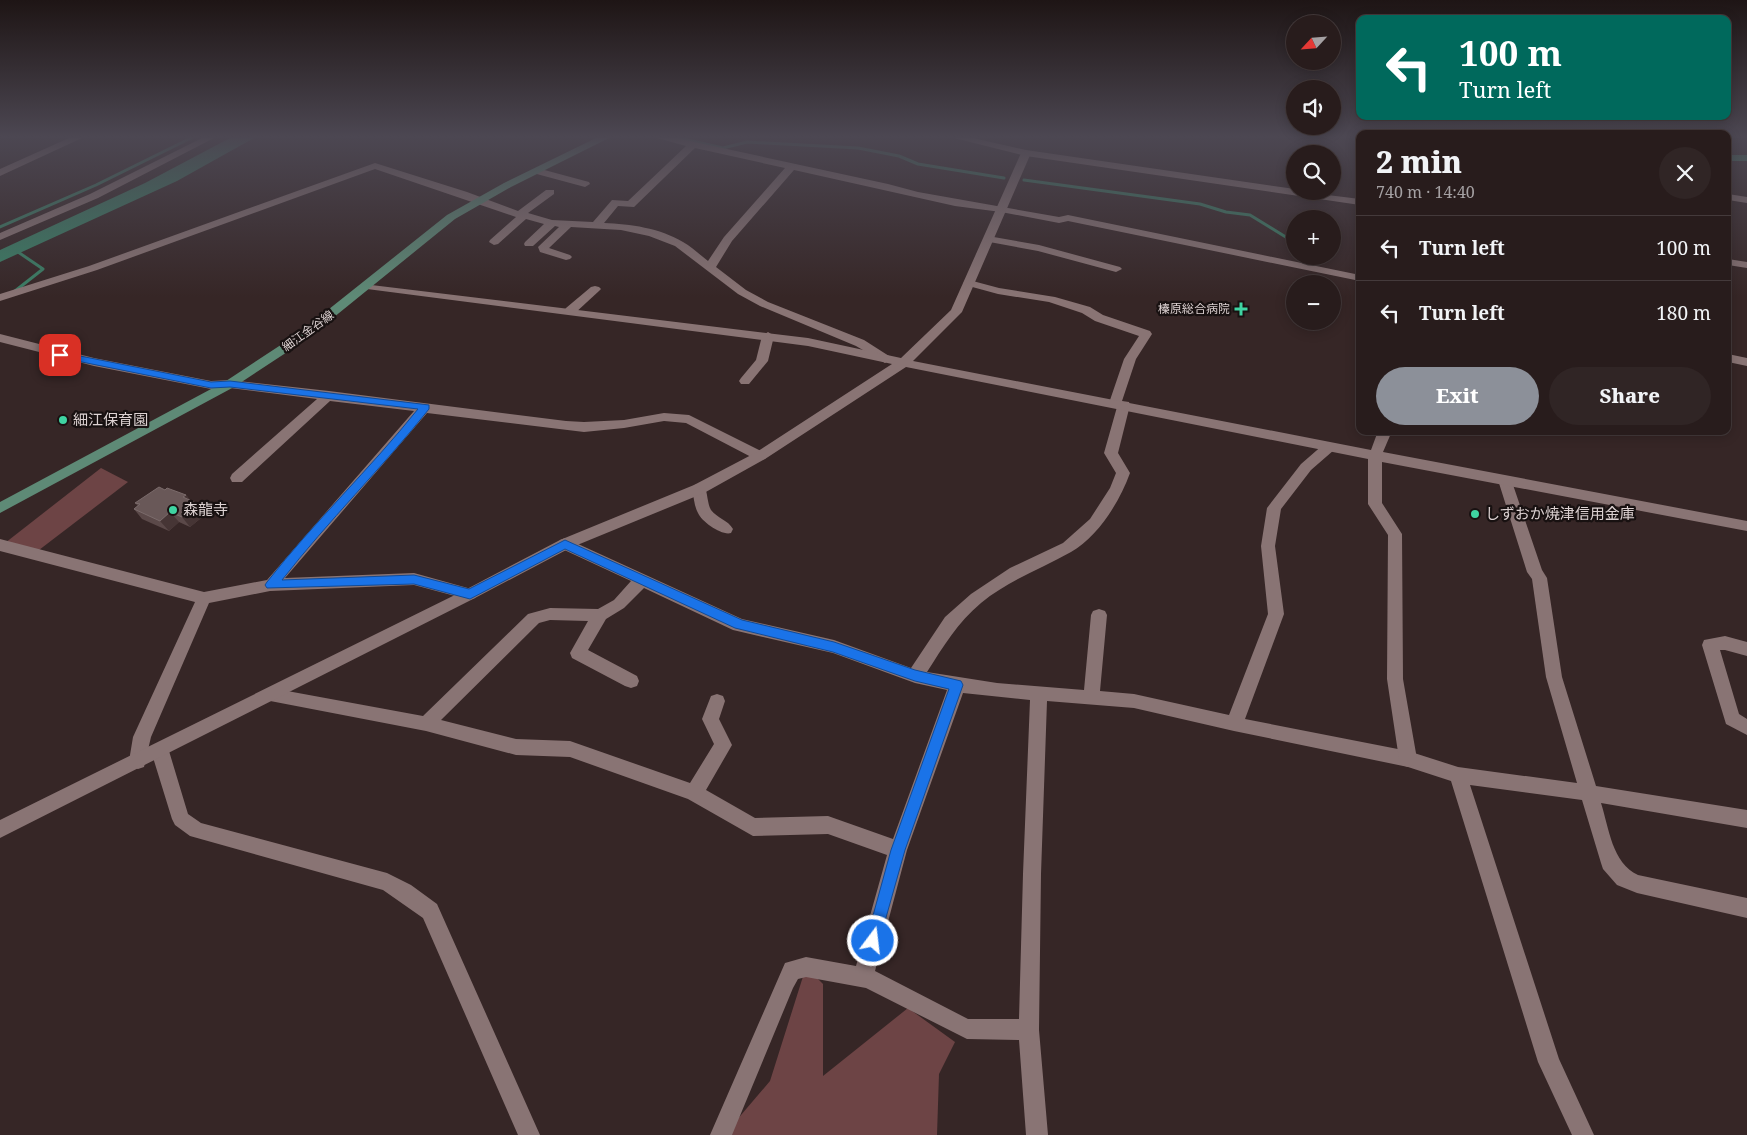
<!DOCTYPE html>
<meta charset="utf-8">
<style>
body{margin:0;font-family:"Noto Serif","Noto Sans JP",serif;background:#302525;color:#f1f3f6;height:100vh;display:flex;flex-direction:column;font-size:19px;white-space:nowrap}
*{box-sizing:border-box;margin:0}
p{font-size:16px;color:#a5a1a3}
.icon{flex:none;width:28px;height:28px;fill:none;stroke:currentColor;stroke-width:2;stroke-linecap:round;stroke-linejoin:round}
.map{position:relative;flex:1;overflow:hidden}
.drawer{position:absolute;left:1356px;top:130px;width:375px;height:305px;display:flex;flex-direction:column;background:#281c1c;border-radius:10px;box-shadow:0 2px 12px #0003,0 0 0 1px #443a3b}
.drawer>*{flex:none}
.top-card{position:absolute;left:1356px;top:15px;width:375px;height:105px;border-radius:10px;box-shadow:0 2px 12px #0003,0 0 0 1px #443a3b;background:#00695c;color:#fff;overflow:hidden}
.needle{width:32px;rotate:244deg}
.fabs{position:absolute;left:1286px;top:15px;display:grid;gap:10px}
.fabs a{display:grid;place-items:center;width:55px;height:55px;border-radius:50%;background:#281c1c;box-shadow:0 2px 12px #0003,0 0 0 1px #443a3b;font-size:25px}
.pin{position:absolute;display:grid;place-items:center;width:42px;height:42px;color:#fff;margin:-21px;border-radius:10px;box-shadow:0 2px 8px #0006}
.me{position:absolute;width:55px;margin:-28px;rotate:15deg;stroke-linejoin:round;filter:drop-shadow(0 0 4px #0008)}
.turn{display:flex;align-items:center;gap:18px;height:105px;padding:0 20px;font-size:22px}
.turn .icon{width:65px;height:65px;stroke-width:2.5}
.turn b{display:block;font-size:35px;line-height:42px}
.round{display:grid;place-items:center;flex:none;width:52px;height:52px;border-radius:26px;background:#302525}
.headline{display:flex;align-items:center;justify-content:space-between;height:85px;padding:0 20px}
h1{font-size:30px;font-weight:800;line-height:38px}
.action{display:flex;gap:10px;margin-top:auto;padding:10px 20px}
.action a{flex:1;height:58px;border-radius:30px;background:#8c9099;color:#fff;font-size:20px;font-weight:800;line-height:58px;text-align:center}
.action a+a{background:#302525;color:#f1f3f6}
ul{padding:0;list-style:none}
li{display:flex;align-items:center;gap:15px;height:65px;padding:0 20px;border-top:1px solid #443a3b}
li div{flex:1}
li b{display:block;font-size:19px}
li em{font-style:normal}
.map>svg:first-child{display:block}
.green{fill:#6d4445}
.water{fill:#3b7f65}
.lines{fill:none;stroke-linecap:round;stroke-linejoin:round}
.stream{stroke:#3b7f65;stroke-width:3}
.street{fill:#897474;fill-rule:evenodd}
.secondary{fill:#897474;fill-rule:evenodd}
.primary{fill:#5e8a76;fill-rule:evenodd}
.highway{fill:#429878;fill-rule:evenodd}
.wall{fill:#5b4949}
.shaded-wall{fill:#463535}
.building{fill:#695858;stroke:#7b6b6b}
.route{fill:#1a73e8;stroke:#114b97}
.poi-dot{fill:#3fd4a2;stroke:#181111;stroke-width:2}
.labels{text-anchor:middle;stroke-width:4.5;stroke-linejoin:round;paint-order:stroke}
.far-poi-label{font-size:12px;fill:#dcd1d1;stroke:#181111;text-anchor:end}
.far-street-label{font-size:12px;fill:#dcd1d1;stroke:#181111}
.poi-label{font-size:15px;fill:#dcd1d1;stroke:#181111;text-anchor:start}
</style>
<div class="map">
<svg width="1747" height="1135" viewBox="0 0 1747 1135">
<rect width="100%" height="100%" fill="#362626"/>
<!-- green -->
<g class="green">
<path d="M 101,468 L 128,482 L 39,550 L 5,543 Z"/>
<path d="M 806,967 L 823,984 L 823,1076 L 908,1008 L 955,1042 L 939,1074 L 937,1135 L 724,1135 L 770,1081 Z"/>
</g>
<!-- water -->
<path class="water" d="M 230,138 L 254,138 L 177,181 L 0,262 L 0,250 L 145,183 Z"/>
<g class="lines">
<!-- stream -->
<g class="stream">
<path d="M 679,138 L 723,148 L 747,142 L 858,148 L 899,156 L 918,164 L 1004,178"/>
<path d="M 1024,180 L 1200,204 L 1226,212 L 1250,215 L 1289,239"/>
<path d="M 0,227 L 96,185 L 191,138"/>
<path d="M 15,291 L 43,269 L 18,252"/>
</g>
<!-- street -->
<g class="street">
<path d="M 69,138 L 82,138 L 0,176 L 0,169 Z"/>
<path d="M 202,138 L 214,138 L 98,198 L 0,240 L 0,233 L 90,194 Z"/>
<path d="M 657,138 L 676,138 L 888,184 L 918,192 L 1059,217 L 1068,215 L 1360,275 L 1360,281 L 1068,221 L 1059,223 L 1001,212 L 955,206 L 794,170 L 732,241 L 716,267 L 746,290 L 768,302 L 864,340 L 889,356 L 891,359 L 885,363 L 856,346 L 760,306 L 738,294 L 675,246 L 649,236 L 621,230 L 571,227 L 549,248 L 570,255 L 572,257 L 570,259 L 566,260 L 540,252 L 538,247 L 559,227 L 555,226 L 533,246 L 525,246 L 524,244 L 525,242 L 544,224 L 526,219 L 498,244 L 494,245 L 489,242 L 490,240 L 516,217 L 375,169 L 97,270 L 0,301 L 0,294 L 89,266 L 375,163 L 467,192 L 518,211 L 546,190 L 554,190 L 554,194 L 528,213 L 552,220 L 593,222 L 612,200 L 628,201 L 686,146 ZM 695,148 L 785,168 L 724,237 L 708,261 C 700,255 692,247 683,242 C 660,228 630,224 604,223 L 618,206 L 634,207 Z"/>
<path d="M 954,138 L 973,138 L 1026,150 L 1295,189 L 1295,191 L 1360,199 L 1360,205 L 1026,156 Z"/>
<path d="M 537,168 L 589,182 L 590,184 L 585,187 L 533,173 L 532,171 Z"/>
<path d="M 1728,194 L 1747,197 L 1747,203 L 1728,200 Z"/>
<path d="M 988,236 L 1039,245 L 1120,267 L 1122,269 L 1116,272 L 1038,251 L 984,241 L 983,239 Z"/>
<path d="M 1728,259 L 1747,262 L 1747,268 L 1728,265 Z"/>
<path d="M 969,280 L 999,288 L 1055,297 L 1090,307 L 1103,315 L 1150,331 L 1152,334 L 1136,359 L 1122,401 L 1129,402 L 1130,405 L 1118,453 L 1130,473 C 1120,501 1098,537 1071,552 C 1041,569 1009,580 981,603 C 958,622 943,647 927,672 L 997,683 L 1084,690 L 1091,615 L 1093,611 L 1099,609 L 1105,611 L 1107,615 L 1100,691 L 1134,694 L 1229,715 L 1268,614 L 1261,546 L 1267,508 L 1301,464 L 1324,444 L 1334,444 L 1336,447 L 1334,450 L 1311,470 L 1281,509 L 1275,546 L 1284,614 L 1245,719 L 1408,751 L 1458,767 L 1577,783 L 1546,677 L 1532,579 L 1527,572 L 1498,480 L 1500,476 L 1510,476 L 1542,570 L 1547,578 L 1562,677 L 1596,786 L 1747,810 L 1747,828 L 1601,803 C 1609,828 1612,863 1638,875 L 1747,898 L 1747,918 L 1637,893 L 1617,885 L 1603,869 L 1601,863 L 1582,800 L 1470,785 L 1559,1059 L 1594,1135 L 1572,1135 L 1538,1062 L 1451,781 L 1408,767 L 1234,731 L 1134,708 L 1047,701 L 1041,874 L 1039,1030 L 1048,1135 L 1026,1135 L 1019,1040 L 967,1039 L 866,988 L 806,977 L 798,979 L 793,988 L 732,1135 L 710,1135 L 785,963 L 806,957 L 856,966 L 887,855 L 828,834 L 753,836 L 688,799 L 570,757 L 516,755 L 426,731 L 265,700 L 263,695 L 265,690 L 271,688 L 423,716 L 528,614 L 550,608 L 598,609 L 614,600 L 631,581 L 560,548 L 558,544 L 560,540 L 565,538 L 742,619 L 834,640 L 911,668 L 945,617 L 971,594 L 1010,568 L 1063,543 L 1090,519 L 1110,488 L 1116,473 L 1104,453 L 1117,407 L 1110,406 L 1109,403 L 1124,359 L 1139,336 L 1095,321 L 1082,313 L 1049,302 L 998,294 L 965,285 L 963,283 ZM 644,588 L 733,630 L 833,653 L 915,683 L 947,690 L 893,839 L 828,816 L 755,818 L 706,790 L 732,745 L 719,719 L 725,701 L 723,696 L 717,694 L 711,696 L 702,719 L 714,744 L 690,783 L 570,741 L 516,739 L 441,720 L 539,623 L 550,620 L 588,621 L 570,653 L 572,658 L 625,686 L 631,688 L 637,686 L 639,681 L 637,676 L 588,650 L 606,619 L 624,608 ZM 963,693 L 1030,700 L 1023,874 L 1019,1019 L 968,1019 L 875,971 L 907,850 Z"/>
<path d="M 595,286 L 599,287 L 601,289 L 599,291 L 574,314 L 566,314 L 564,311 L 566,308 L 591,287 Z"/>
<path d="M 768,332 L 774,336 L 768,361 L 749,384 L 741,384 L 739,381 L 741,378 L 756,360 L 762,336 Z"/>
<path d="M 0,334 L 94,358 L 211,381 L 230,380 L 329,391 L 566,421 L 584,422 L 624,420 L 664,413 L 689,415 L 765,453 L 767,456 L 765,459 L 755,459 L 686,423 L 664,421 L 624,428 L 584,432 L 427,413 L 285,578 L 414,573 L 475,590 L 478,594 L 475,598 L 470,600 L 414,585 L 270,591 L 209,603 L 151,737 L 144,767 L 138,769 L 132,767 L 129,761 L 133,737 L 195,602 L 0,551 L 0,539 L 204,592 L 267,580 L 414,411 L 330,401 L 242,482 L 232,482 L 230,478 L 232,474 L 317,399 L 230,388 L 211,389 L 94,366 L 0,342 Z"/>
<path d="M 1728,354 L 1747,358 L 1747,366 L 1728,362 Z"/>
<path d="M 699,484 L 704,485 C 708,493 707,503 711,510 C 717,518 728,520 733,529 L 731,533 C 722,536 702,522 698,513 C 694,506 694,497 692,489 L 694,485 Z"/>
<path d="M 1725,636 L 1747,642 L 1747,656 L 1725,650 L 1720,650 L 1739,714 L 1747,719 L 1747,735 L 1726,724 L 1702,645 L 1704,640 Z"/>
<path d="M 160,743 L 166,745 L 169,751 L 188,814 L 201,823 L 387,873 L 411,885 L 437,904 L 540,1135 L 518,1135 L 423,918 L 383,890 L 190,836 L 175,825 L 172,819 L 151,751 L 154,745 Z"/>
</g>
<!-- secondary -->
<path class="secondary" d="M 1026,150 L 1031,153 L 962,312 L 913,361 L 1371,450 L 1378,431 L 1392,431 L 1383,452 L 1747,521 L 1747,531 L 1382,462 L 1382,503 L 1402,534 L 1403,679 L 1417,759 L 1414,765 L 1408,767 L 1402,765 L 1399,759 L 1387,679 L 1388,535 L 1368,504 L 1368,459 L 906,367 L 765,459 L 704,493 L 570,548 L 475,598 L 0,838 L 0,820 L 465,590 L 560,540 L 694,485 L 755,453 L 892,364 L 808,346 L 367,289 L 361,286 L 363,284 L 808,338 L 901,358 L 951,310 L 1021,153 Z"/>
<!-- primary -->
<path class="primary" d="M 596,138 L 609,138 L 511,187 L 455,219 L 307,339 L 234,387 L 0,513 L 0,502 L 226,381 L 299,333 L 447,215 L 504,183 Z"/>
<!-- highway -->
<g class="highway">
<path d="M 1352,138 L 1360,138 L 1360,142 L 1353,140 Z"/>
<rect x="1728" y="155" width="19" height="6"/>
</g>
</g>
<!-- wall -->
<path class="wall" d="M 186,495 L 190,500 L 198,504 L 206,514 L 190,527 L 179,522 L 169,531 L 142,519 L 134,509 L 138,506 L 135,503 Z"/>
<!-- shaded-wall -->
<g class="shaded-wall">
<path d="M 186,495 L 194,505 L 183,497 Z"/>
<path d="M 198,504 L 206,514 L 190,527 L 182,517 Z"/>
<path d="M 170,512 L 179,522 L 169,531 L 160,521 Z"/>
</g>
<!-- building -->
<path class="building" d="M 159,487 L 165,490 L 167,488 L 186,495 L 183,497 L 198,504 L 182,517 L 170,512 L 160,521 L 134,509 L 140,504 L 135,503 Z"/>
<!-- sky -->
<linearGradient id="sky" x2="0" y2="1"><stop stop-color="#1e1515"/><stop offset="0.46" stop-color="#4c4752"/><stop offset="1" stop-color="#4c4752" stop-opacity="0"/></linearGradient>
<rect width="1747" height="297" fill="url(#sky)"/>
<!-- route -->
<path class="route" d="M 60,352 L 211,382 L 230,381 L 429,405 L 429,409 C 382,468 328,521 282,580 L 414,575 L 469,589 L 565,540 L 742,620 L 834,642 L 915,670 L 961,681 L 963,685 L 905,850 L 878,946 L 873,948 L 868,946 L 866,941 L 891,850 L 949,689 L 915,681 L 833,652 L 735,628 L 565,549 L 470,599 L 414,584 L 267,588 L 265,585 L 267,582 C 314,522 370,469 418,409 L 230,387 L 211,388 L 57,357 L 56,355 Z"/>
<!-- markers -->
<g class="poi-dot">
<path d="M1238.5 301.5h5v5h5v5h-5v5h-5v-5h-5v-5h5z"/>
<circle cx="63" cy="420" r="5"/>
<circle cx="173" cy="510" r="5"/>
<circle cx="1475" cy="514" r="5"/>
</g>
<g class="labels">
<!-- far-poi labels -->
<g class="far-poi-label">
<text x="1230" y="313">榛原総合病院</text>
</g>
<!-- far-street labels -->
<g class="far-street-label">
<text transform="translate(308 331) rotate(-36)" y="4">細江金谷線</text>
</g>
<!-- poi labels -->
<g class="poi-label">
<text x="73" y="425">細江保育園</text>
<text x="183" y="515">森龍寺</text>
<text x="1485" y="519">しずおか焼津信用金庫</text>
</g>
</g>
</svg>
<div class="fabs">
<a><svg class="needle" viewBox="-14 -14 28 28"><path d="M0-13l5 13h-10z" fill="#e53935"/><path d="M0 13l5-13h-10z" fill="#a5a1a3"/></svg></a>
<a><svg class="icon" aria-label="sound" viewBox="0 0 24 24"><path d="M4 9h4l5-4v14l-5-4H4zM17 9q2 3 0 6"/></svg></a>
<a><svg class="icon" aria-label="search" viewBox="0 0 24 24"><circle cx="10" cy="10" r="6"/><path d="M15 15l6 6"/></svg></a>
<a>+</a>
<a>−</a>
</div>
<div class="pin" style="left:60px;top:355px;background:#d93025"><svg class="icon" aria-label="arrive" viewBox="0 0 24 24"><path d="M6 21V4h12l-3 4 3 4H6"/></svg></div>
<svg class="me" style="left:873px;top:941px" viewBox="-20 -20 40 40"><circle r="17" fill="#1a73e8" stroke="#fff" stroke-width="3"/><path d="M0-11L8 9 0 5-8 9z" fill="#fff"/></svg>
<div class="top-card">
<div class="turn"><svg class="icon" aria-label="left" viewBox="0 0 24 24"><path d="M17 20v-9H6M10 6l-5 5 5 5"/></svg><div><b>100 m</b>Turn left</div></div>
</div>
<section class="drawer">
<div class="headline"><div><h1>2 min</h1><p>740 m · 14:40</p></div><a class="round"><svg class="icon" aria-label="close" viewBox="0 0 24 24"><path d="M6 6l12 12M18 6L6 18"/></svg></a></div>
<ul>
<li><svg class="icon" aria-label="left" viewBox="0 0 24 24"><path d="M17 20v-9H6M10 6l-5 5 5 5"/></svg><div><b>Turn left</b></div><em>100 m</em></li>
<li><svg class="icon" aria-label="left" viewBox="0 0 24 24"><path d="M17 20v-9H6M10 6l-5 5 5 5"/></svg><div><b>Turn left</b></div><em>180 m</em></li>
</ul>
<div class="action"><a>Exit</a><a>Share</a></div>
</section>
</div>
